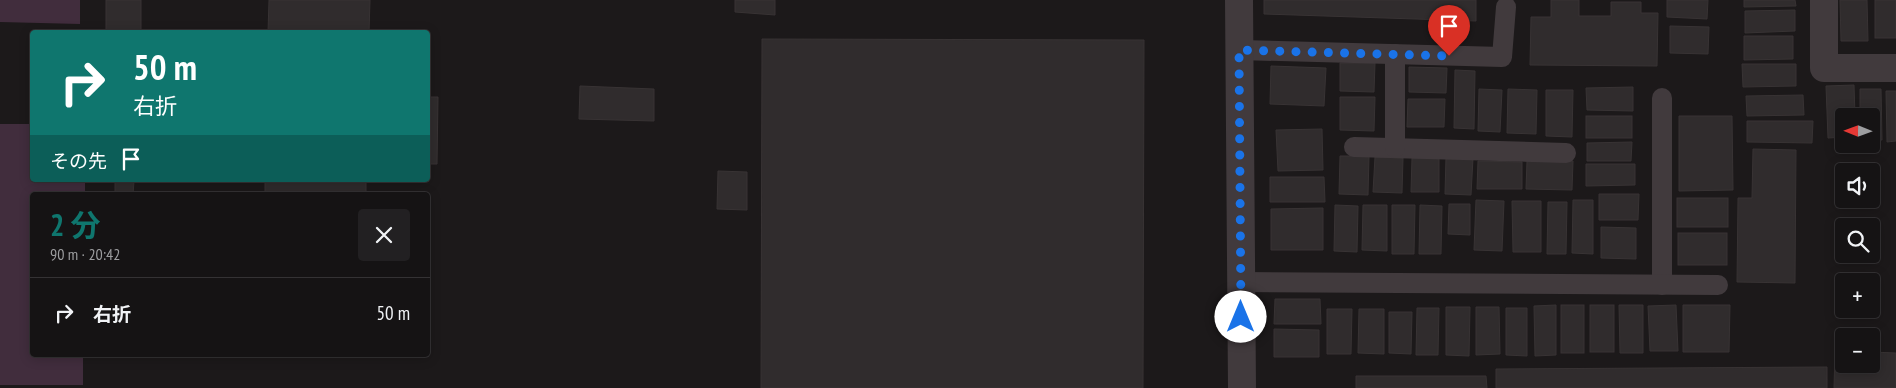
<!DOCTYPE html>
<html lang="ja">
<meta charset="utf-8">
<style>
body{margin:0;font-family:"PT Sans Narrow","Noto Sans JP",sans-serif;background:#222022;color:#f1f3f6;height:100vh;display:flex;flex-direction:column;font-size:19px;white-space:nowrap}
*{box-sizing:border-box;margin:0}
p{font-size:16px;color:#9d9ea0}
.icon{flex:none;width:28px;height:28px;fill:none;stroke:currentColor;stroke-width:2;stroke-linecap:round;stroke-linejoin:round}
.map{position:relative;flex:1;overflow:hidden}
.drawer{position:absolute;left:30px;top:192px;width:400px;height:165px;display:flex;flex-direction:column;background:#151314;border-radius:5px;box-shadow:0 2px 12px #0003,0 0 0 1px #343234}
.drawer>*{flex:none}
.guide{position:absolute;left:30px;top:30px;width:400px;height:152px;border-radius:5px;box-shadow:0 2px 12px #0003,0 0 0 1px #343234;background:#0f766e;color:#fff;overflow:hidden}
.needle{width:32px;rotate:271deg}
.buttons{position:absolute;left:1835px;top:108px;display:grid;gap:10px}
.buttons a{display:grid;place-items:center;width:45px;height:45px;border-radius:5px;background:#151314;box-shadow:0 2px 12px #0003,0 0 0 1px #343234;font-size:25px}
.pin{position:absolute;display:grid;place-items:center;width:42px;height:42px;color:#fff;margin:-51px -21px;border-radius:50% 50% 50% 0;rotate:-45deg;box-shadow:0 0 5px #0007}
.pin .icon{rotate:45deg}
.me{position:absolute;width:55px;margin:-28px;rotate:0deg;stroke-linejoin:round;filter:drop-shadow(0 0 4px #0008)}
.turn{display:flex;align-items:center;gap:18px;height:105px;padding:0 20px;font-size:22px}
.turn .icon{width:65px;height:65px;stroke-width:2.5}
.turn b{display:block;font-size:35px;line-height:42px}
.then{display:flex;align-items:center;height:48px;padding:0 20px;background:#0003;gap:10px;font-size:19px}
.round{display:grid;place-items:center;flex:none;width:52px;height:52px;border-radius:5px;background:#222022}
.headline{display:flex;align-items:center;justify-content:space-between;height:85px;padding:0 20px}
h1{font-size:30px;font-weight:700;line-height:38px;color:#0f766e}
ul{padding:0;list-style:none}
li{display:flex;align-items:center;gap:15px;height:70px;padding:0 20px;border-top:1px solid #343234}
li div{flex:1}
li b{display:block;font-size:19px}
li em{font-style:normal}
.map>svg:first-child{display:block}
.water{fill:#412d3d}
.building{fill:#302c2d;stroke:#383334}
.lines{fill:none;stroke-linecap:round;stroke-linejoin:round}
.service{stroke:#413a3d;stroke-width:20}
.minor{stroke:#413a3d;stroke-width:28}
.route{stroke:#1a73e8;stroke-width:9;stroke-dasharray:0 16.2}
</style>
<div class="map">
<svg width="1896" height="388" viewBox="0 0 1896 388">
<rect width="100%" height="100%" fill="#1c191a"/>
<!-- water -->
<g class="water">
<path d="M 0,0 L 80,0 L 80,24 L 0,22 Z"/>
<path d="M 0,124 L 32,124 L 32,180 L 85,180 L 85,195 L 32,195 L 32,355 L 83,355 L 83,385 L 0,385 Z"/>
</g>
<!-- building -->
<g class="building">
<rect x="106" y="0" width="35" height="32"/>
<path d="M 269,0 L 370,0 L 369,32 L 268,32 Z"/>
<path d="M 735,0 L 775,0 L 775,15 L 735,12 Z"/>
<path d="M 1264,0 L 1476,0 L 1476,21 L 1264,14 Z"/>
<path d="M 1551,0 L 1579,0 L 1579,16 L 1611,16 L 1611,2 L 1641,2 L 1641,13 L 1658,13 L 1657,66 L 1530,65 L 1531,17 L 1551,17 Z"/>
<path d="M 1667,0 L 1708,0 L 1707,19 L 1667,17 Z"/>
<path d="M 1744,0 L 1795,0 L 1796,6 L 1744,7 Z"/>
<path d="M 1840,0 L 1867,0 L 1868,41 L 1841,41 Z"/>
<rect x="1875" y="0" width="21" height="38"/>
<path d="M 1795,10 L 1795,31 L 1745,33 L 1745,11 Z"/>
<path d="M 1670,26 L 1709,27 L 1708,54 L 1670,53 Z"/>
<path d="M 1744,36 L 1793,36 L 1793,59 L 1744,60 Z"/>
<path d="M 762,39 L 1144,40 L 1143,388 L 761,388 Z"/>
<path d="M 1340,63 L 1375,63 L 1374,92 L 1340,91 Z"/>
<path d="M 1742,64 L 1796,64 L 1796,86 L 1743,87 Z"/>
<path d="M 1271,66 L 1326,68 L 1324,106 L 1270,104 Z"/>
<path d="M 1409,67 L 1447,68 L 1446,93 L 1409,92 Z"/>
<path d="M 1455,70 L 1475,71 L 1474,129 L 1454,128 Z"/>
<path d="M 1854,85 L 1855,116 L 1844,116 L 1844,137 L 1828,138 L 1826,86 Z"/>
<path d="M 580,86 L 654,89 L 654,121 L 579,119 Z"/>
<path d="M 1633,87 L 1633,111 L 1587,110 L 1586,88 Z"/>
<path d="M 1479,89 L 1502,90 L 1500,132 L 1478,131 Z"/>
<path d="M 1508,89 L 1537,90 L 1536,134 L 1507,133 Z"/>
<path d="M 1860,89 L 1881,89 L 1882,140 L 1871,140 L 1871,116 L 1860,116 Z"/>
<path d="M 1546,90 L 1573,90 L 1572,137 L 1546,136 Z"/>
<path d="M 1886,91 L 1896,91 L 1896,141 L 1887,142 Z"/>
<path d="M 1803,95 L 1804,115 L 1747,116 L 1746,96 Z"/>
<path d="M 428,97 L 438,97 L 437,164 L 428,164 Z"/>
<path d="M 1340,97 L 1375,97 L 1374,131 L 1340,130 Z"/>
<path d="M 1408,99 L 1445,99 L 1444,127 L 1407,127 Z"/>
<rect x="1586" y="116" width="46" height="22"/>
<path d="M 1679,116 L 1732,116 L 1733,190 L 1679,191 Z"/>
<path d="M 1747,121 L 1813,121 L 1812,143 L 1747,142 Z"/>
<path d="M 1322,129 L 1323,170 L 1278,171 L 1276,130 Z"/>
<path d="M 1632,142 L 1631,161 L 1587,161 L 1587,143 Z"/>
<path d="M 1753,149 L 1796,150 L 1795,283 L 1737,282 L 1738,198 L 1752,198 Z"/>
<path d="M 1340,156 L 1369,156 L 1368,195 L 1339,194 Z"/>
<path d="M 1375,157 L 1403,158 L 1402,193 L 1373,192 Z"/>
<path d="M 1446,157 L 1473,158 L 1471,195 L 1445,194 Z"/>
<path d="M 1412,158 L 1439,158 L 1439,192 L 1411,192 Z"/>
<path d="M 1478,161 L 1522,162 L 1522,189 L 1477,189 Z"/>
<path d="M 1527,161 L 1573,161 L 1572,190 L 1526,189 Z"/>
<path d="M 1586,164 L 1635,164 L 1635,185 L 1586,186 Z"/>
<path d="M 718,171 L 747,172 L 747,210 L 717,209 Z"/>
<path d="M 1270,177 L 1324,177 L 1325,202 L 1270,202 Z"/>
<rect x="265" y="180" width="101" height="15"/>
<path d="M 115,181 L 134,181 L 133,195 L 115,195 Z"/>
<path d="M 1599,194 L 1639,194 L 1638,220 L 1599,220 Z"/>
<rect x="1677" y="198" width="51" height="29"/>
<path d="M 1476,200 L 1504,201 L 1502,251 L 1474,250 Z"/>
<path d="M 1573,200 L 1593,200 L 1593,254 L 1572,253 Z"/>
<path d="M 1512,201 L 1541,201 L 1541,252 L 1513,252 Z"/>
<path d="M 1548,202 L 1567,202 L 1566,254 L 1547,254 Z"/>
<path d="M 1449,204 L 1470,204 L 1470,235 L 1448,234 Z"/>
<path d="M 1335,205 L 1358,206 L 1357,252 L 1334,251 Z"/>
<path d="M 1363,205 L 1387,205 L 1387,251 L 1362,250 Z"/>
<path d="M 1392,205 L 1415,205 L 1414,254 L 1392,254 Z"/>
<path d="M 1420,205 L 1442,206 L 1441,254 L 1419,254 Z"/>
<path d="M 1323,208 L 1323,250 L 1271,250 L 1271,209 Z"/>
<path d="M 1601,227 L 1636,228 L 1636,259 L 1601,258 Z"/>
<rect x="1678" y="233" width="49" height="32"/>
<path d="M 1275,299 L 1320,299 L 1321,324 L 1274,324 Z"/>
<path d="M 1556,305 L 1556,355 L 1535,356 L 1534,306 Z"/>
<rect x="1561" y="305" width="23" height="48"/>
<rect x="1590" y="305" width="24" height="47"/>
<path d="M 1619,305 L 1643,305 L 1643,353 L 1620,353 Z"/>
<path d="M 1676,305 L 1678,351 L 1650,351 L 1648,306 Z"/>
<path d="M 1683,305 L 1730,305 L 1729,352 L 1683,352 Z"/>
<path d="M 1446,307 L 1470,307 L 1469,356 L 1446,355 Z"/>
<path d="M 1476,307 L 1499,307 L 1500,354 L 1476,355 Z"/>
<path d="M 1417,308 L 1439,308 L 1438,355 L 1416,355 Z"/>
<path d="M 1506,308 L 1527,308 L 1527,356 L 1506,355 Z"/>
<path d="M 1327,309 L 1352,309 L 1351,354 L 1327,354 Z"/>
<path d="M 1359,309 L 1384,309 L 1384,354 L 1358,353 Z"/>
<path d="M 1389,312 L 1412,312 L 1411,354 L 1389,353 Z"/>
<path d="M 1274,329 L 1319,330 L 1319,357 L 1274,357 Z"/>
<path d="M 1835,351 L 1844,352 L 1844,364 L 1871,364 L 1871,352 L 1896,353 L 1896,388 L 1834,388 Z"/>
<path d="M 1827,367 L 1827,388 L 1496,388 L 1496,369 Z"/>
<path d="M 1356,376 L 1486,376 L 1487,388 L 1356,388 Z"/>
</g>
<g class="lines">
<!-- service -->
<g class="service">
<path d="M 1239,50 L 1502,57 L 1506,7"/>
<path d="M 1662,98 L 1662,285"/>
<path d="M 1354,147 L 1566,153"/>
<path d="M 1395,148 L 1395,54"/>
<path d="M 1241,282 L 1718,285"/>
</g>
<!-- minor -->
<g class="minor">
<path d="M 1239,0 L 1242,388"/>
<path d="M 1824,0 L 1824,68 L 1896,68"/>
</g>
</g>
<g class="lines">
<!-- route -->
<path class="route" d="M 1241,317 L 1239,50 L 1449,56"/>
</g>
</svg>
<div class="buttons">
<a><svg class="needle" viewBox="-14 -14 28 28"><path d="M0-13l5 13h-10z" fill="#e53935"/><path d="M0 13l5-13h-10z" fill="#9d9ea0"/></svg></a>
<a><svg class="icon" aria-label="sound" viewBox="0 0 24 24"><path d="M4 9h4l5-4v14l-5-4H4zM17 9q2 3 0 6"/></svg></a>
<a><svg class="icon" aria-label="search" viewBox="0 0 24 24"><circle cx="10" cy="10" r="6"/><path d="M15 15l6 6"/></svg></a>
<a>+</a>
<a>−</a>
</div>
<div class="pin" style="left:1449px;top:56px;background:#d93025"><svg class="icon" aria-label="arrive" viewBox="0 0 24 24"><path d="M6 21V4h12l-3 4 3 4H6"/></svg></div>
<svg class="me" style="left:1241px;top:317px" viewBox="-20 -20 40 40"><circle r="19" fill="#fff"/><path d="M0-13L10 11 0 6-10 11z" fill="#1a73e8"/></svg>
<div class="guide">
<div class="turn"><svg class="icon" aria-label="right" viewBox="0 0 24 24"><path d="M7 20v-9h11M14 6l5 5-5 5"/></svg><div><b>50 m</b>右折</div></div>
<div class="then">その先<svg class="icon" aria-label="arrive" viewBox="0 0 24 24"><path d="M6 21V4h12l-3 4 3 4H6"/></svg></div>
</div>
<section class="drawer">
<div class="headline"><div><h1>2 分</h1><p>90 m · 20:42</p></div><a class="round"><svg class="icon" aria-label="close" viewBox="0 0 24 24"><path d="M6 6l12 12M18 6L6 18"/></svg></a></div>
<ul>
<li><svg class="icon" aria-label="right" viewBox="0 0 24 24"><path d="M7 20v-9h11M14 6l5 5-5 5"/></svg><div><b>右折</b></div><em>50 m</em></li>
</ul>
</section>
</div>
